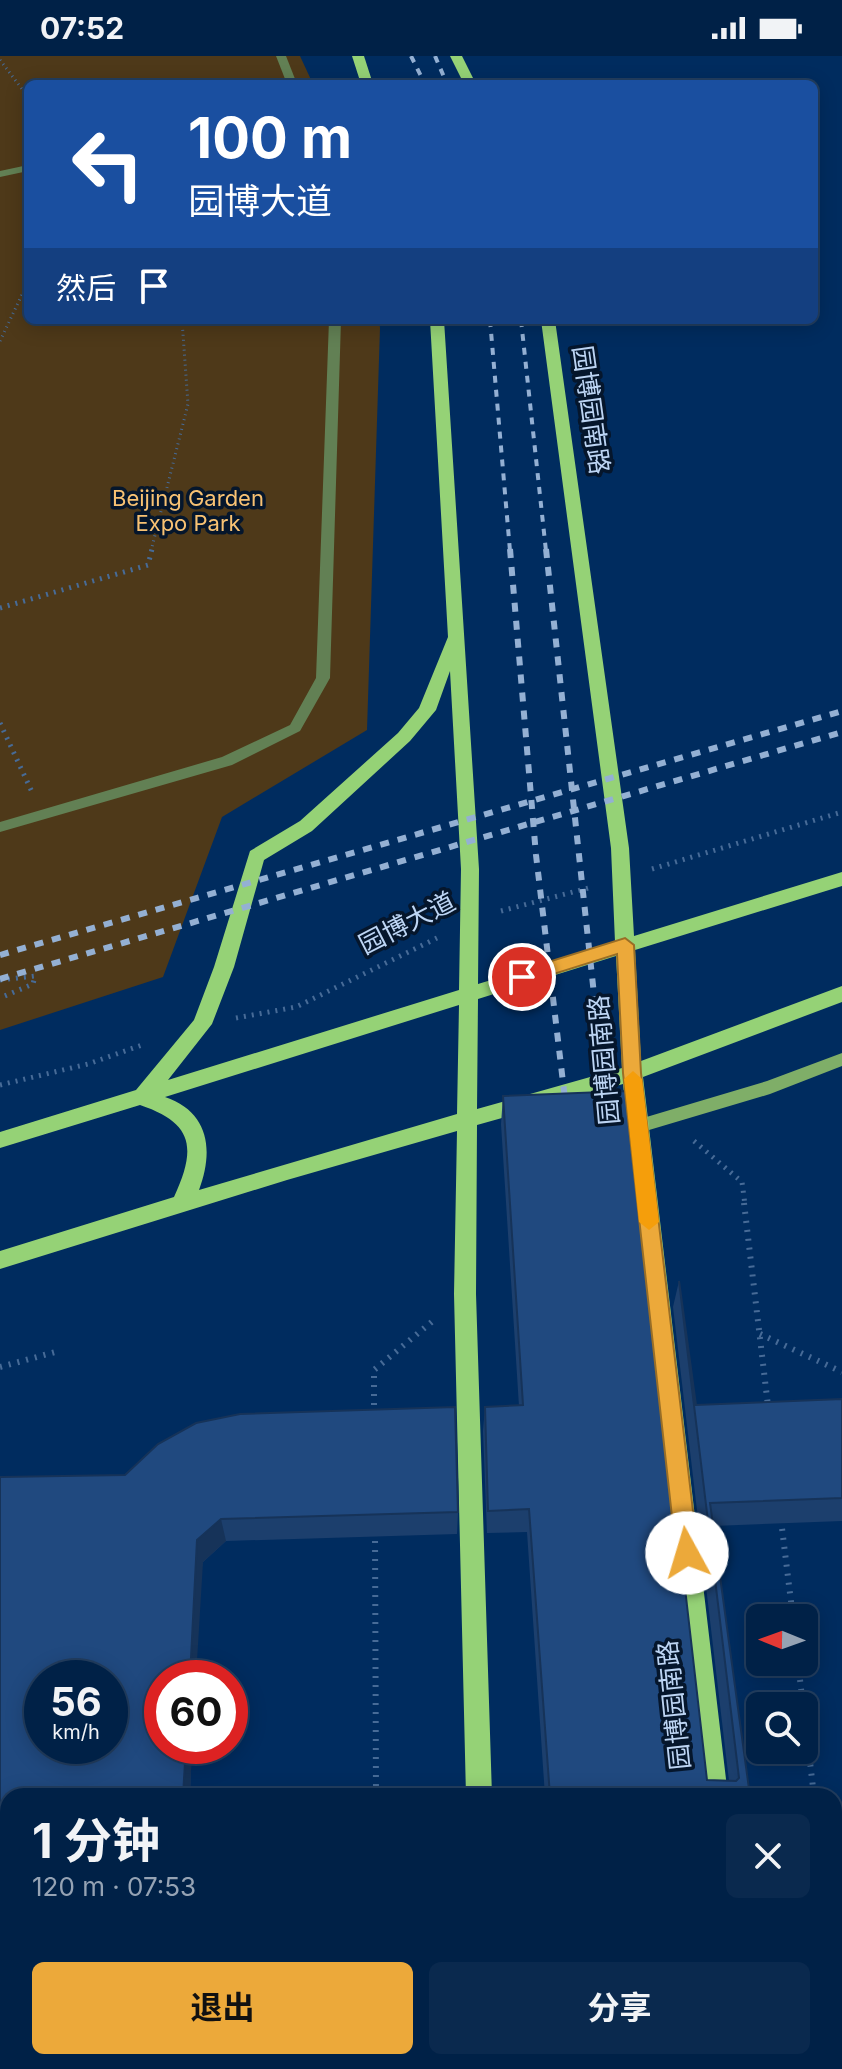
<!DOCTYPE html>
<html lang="zh">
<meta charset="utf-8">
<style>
body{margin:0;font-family:Inter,"Noto Sans SC",sans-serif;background:#0a294e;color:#f1f3f6;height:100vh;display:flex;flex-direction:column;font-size:30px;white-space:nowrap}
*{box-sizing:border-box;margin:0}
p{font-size:26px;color:#95a3b4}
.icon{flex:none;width:44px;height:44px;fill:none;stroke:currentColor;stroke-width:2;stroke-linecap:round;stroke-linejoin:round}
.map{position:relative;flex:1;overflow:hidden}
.panel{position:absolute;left:0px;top:1732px;width:842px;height:282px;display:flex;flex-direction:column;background:#002147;border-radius:24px 24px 0 0;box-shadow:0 4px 20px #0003,0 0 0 2px #223e60}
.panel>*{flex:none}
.banner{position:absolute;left:24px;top:24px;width:794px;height:244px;border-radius:12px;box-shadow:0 4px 20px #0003,0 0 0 2px #223e60;background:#1a4fa0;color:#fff;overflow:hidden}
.needle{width:52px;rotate:271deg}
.tools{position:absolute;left:746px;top:1548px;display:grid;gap:16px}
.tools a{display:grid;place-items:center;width:72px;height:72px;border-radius:12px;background:#002147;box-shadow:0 4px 20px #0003,0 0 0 2px #223e60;font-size:40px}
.speed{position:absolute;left:24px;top:1604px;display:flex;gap:16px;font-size:40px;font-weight:700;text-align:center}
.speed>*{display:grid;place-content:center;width:104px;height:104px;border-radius:50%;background:#002147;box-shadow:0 4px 20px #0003,0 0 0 2px #223e60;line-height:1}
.speed small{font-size:20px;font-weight:400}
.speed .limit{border:12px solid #d22;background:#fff;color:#111}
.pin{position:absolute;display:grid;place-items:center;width:68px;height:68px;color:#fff;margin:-34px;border:4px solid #fff;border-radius:50%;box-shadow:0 2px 8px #0007}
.me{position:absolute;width:88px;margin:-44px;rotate:354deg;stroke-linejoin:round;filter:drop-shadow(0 0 6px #0008)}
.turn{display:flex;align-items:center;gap:28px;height:168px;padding:0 32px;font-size:36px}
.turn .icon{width:104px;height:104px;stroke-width:2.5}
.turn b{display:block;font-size:56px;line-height:68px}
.then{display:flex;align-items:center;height:76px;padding:0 32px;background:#0003;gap:16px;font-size:30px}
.round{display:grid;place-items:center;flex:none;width:84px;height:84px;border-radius:12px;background:#0a294e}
.head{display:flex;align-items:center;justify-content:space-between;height:136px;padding:0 32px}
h1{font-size:48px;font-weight:700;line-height:60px}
.primary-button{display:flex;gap:16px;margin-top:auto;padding:16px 32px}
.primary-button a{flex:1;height:92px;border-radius:12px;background:#eca93a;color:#111;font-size:32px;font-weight:700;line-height:92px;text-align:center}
.primary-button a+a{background:#0a294e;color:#f1f3f6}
.status{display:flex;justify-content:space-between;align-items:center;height:56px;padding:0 40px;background:#002147;direction:ltr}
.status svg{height:22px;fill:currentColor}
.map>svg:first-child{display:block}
.green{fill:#4e3919}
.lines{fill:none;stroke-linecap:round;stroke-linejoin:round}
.path-far2{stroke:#476b97;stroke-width:3;stroke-dasharray:1 4;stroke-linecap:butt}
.path-far1{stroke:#476b97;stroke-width:5;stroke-dasharray:2 6;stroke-linecap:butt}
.path{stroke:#476b97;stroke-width:6;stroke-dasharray:2 7;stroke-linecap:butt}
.lane{fill:#628054;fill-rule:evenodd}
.secondary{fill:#7fae68;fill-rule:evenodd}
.primary{fill:#95d276;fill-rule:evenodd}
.rail-far1{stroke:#94b0d3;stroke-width:4;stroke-dasharray:7 7;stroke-linecap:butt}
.rail{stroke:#94b0d3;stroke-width:6;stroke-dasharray:9 9;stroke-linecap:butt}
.wall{fill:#1c3f6d}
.shaded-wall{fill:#163359}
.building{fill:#20497f;stroke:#163359;stroke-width:2;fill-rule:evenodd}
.route{fill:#eca93a;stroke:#996e26;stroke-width:2}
.slow{fill:#f59e0b}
.labels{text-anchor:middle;stroke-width:7;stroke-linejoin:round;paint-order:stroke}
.far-park-label{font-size:22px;fill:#f8c273;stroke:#05162c}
.street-label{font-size:26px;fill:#bdd5f4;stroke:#05162c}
</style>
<div class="status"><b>07:52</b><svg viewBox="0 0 49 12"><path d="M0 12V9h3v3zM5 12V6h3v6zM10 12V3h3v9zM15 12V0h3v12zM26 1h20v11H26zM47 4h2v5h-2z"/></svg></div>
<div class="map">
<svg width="842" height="2013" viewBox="0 0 842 2013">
<rect width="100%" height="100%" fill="#002c5f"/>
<!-- green -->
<path class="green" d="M 0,0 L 300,0 L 313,28 L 28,28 L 28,264 L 379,264 L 380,272 L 367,674 L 222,761 L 163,921 L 0,974 Z"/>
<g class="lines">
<!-- path-far2 -->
<g class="path-far2">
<path d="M 0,4 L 28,41"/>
<path d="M 0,285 L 28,226"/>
<path d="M 151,495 L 188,348 L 182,264"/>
</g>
<!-- path-far1 -->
<g class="path-far1">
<path d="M 0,552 L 148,509 L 152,493"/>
<path d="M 0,667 L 32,736"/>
<path d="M 652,813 L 842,756"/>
<path d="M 501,855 L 592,831"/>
<path d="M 0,924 L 35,920 L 33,928 L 0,942"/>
<path d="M 236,962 L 296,951 L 437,882"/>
<path d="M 0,1029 L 88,1008 L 142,989"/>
<path d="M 694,1085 L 742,1126 L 745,1149"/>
</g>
<!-- path -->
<g class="path">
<path d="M 744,1147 L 768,1350"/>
<path d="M 760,1278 L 842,1316"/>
<path d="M 0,1311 L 59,1295"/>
<path d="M 374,1358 L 374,1314 L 434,1264"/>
<path d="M 781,1464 L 793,1562"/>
<path d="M 375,1476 L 376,1740"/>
<path d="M 798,1606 L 803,1650"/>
<path d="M 804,1655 L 814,1740"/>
<path d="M 834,1910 L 842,1978"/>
<path d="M 378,2006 L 378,2013"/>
</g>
<!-- lane -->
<g class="lane">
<path d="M 276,0 L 286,0 L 297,28 L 287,28 Z"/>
<path d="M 28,109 L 28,115 L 0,121 L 0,115 Z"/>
<path d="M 329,264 L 341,264 L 330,622 L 300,675 L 232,709 L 0,776 L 0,766 L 222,701 L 290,669 L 316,622 Z"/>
</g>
<!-- secondary -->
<path class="secondary" d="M 842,997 L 842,1010 L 770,1038 L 639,1077 L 633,1075 L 631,1070 L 633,1065 L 767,1025 Z"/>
<!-- primary -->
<g class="primary">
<path d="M 352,0 L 364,0 L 373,28 L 361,28 Z"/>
<path d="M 450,0 L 462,0 L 476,28 L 464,28 Z"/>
<path d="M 430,264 L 444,264 L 479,813 L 478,928 L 615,886 L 611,792 L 541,264 L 555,264 L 629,792 L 634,880 L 842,816 L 842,830 L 635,894 L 641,1005 L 842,930 L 842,946 L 643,1021 L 728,1740 L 702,1740 L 623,1028 L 477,1069 L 476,1238 L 492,1740 L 466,1740 L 454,1238 L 457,1075 L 287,1124 L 0,1213 L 0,1195 L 174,1141 C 197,1091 193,1067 140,1049 L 0,1092 L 0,1076 L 136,1034 L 194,964 L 214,911 L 250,795 L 300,765 L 398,677 L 419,652 L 448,581 ZM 450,615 L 461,813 L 459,934 L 168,1024 L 212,968 L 234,911 L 264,804 L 312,775 L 410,685 L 436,654 ZM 616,900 L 622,1012 L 477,1053 L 478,943 ZM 459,949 L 457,1058 L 199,1134 C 214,1094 209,1056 165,1041 Z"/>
<rect x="472" y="2006" width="28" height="7"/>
</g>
<!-- rail-far1 -->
<g class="rail-far1">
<path d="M 411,0 L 425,28"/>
<path d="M 435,0 L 447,28"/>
<path d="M 490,264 L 510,495"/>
<path d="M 521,264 L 546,495"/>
</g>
<!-- rail -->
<g class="rail">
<path d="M 510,493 L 536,799 L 567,1060"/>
<path d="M 546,493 L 607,1059"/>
<path d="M 0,899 L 842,655"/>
<path d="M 0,923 L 842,676"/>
</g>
</g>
<!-- wall -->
<g class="wall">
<path d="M 503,1040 L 707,1724 L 729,1725 L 673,1251 L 679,1225 L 696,1349 L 842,1343 L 842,1465 L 713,1470 L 750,1740 L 545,1740 L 527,1476 L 487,1477 L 483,1375 L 485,1351 L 519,1350 L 501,1068 Z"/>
<path d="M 0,1421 L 458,1456 L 457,1478 L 226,1485 L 203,1506 L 162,1690 L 192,1690 L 190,1740 L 8,1740 L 8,1903 L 0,1903 Z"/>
<path d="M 564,2006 L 787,2006 L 788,2013 L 565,2013 Z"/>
</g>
<!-- shaded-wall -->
<g class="shaded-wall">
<path d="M 221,1463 L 226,1485 L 203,1506 L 196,1622 L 190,1622 L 197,1484 Z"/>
<path d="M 186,1690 L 192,1690 L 190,1740 L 183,1740 Z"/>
</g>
<!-- building -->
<g class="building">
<path d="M 628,1035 L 707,1724 L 736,1725 L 739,1722 L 679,1225 L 696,1349 L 842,1343 L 842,1442 L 710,1447 L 750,1740 L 550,1740 L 529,1453 L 488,1455 L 485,1351 L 523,1349 L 503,1040 Z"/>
<path d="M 455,1351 L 458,1456 L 221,1463 L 197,1484 L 190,1622 L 162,1622 L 162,1690 L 186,1690 L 183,1740 L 8,1740 L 8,1889 L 0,1889 L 0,1421 L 125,1419 L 158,1388 L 196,1367 L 240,1358 ZM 42,1622 L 110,1622 L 110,1690 L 42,1690 Z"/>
<path d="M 569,2006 L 787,2006 L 788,2013 L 570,2013 Z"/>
</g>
<!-- route -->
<path class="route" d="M 625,882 L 634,889 L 641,1017 L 698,1497 L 695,1504 L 687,1507 L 680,1504 L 676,1497 L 623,1017 L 617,898 L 522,928 L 513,921 L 516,916 Z"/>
<!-- slow -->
<path class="slow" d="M 633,1015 L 642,1023 L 659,1166 L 649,1174 L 639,1166 L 624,1023 Z"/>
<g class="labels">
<!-- far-park labels -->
<g class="far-park-label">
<text x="188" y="450">Beijing Garden<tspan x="188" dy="25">Expo Park</tspan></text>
</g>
<!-- street labels -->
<g class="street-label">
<text transform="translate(591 354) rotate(82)" y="9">园博园南路</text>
<text transform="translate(407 867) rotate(-27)" y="9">园博大道</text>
<text transform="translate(604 1004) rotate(-95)" y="9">园博园南路</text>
<text transform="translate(674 1649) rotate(-96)" y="9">园博园南路</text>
</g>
</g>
</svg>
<div class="tools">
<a><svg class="needle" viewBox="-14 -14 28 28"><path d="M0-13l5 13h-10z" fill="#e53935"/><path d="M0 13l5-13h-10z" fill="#95a3b4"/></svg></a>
<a><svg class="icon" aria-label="search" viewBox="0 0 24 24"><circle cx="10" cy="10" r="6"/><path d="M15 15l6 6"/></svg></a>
</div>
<div class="speed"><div>56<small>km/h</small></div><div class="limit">60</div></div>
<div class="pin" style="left:522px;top:921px;background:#d93025"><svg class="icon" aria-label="arrive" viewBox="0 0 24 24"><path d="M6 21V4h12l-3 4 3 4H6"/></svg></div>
<svg class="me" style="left:687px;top:1497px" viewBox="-20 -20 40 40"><circle r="19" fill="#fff"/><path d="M0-13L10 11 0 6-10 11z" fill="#eca93a"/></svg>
<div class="banner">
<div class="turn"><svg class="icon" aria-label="left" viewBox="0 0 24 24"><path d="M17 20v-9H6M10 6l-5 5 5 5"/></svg><div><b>100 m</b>园博大道</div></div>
<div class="then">然后<svg class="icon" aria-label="arrive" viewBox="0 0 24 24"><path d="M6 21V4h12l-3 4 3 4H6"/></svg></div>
</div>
<section class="panel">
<div class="head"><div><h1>1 分钟</h1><p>120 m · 07:53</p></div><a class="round"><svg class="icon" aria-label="close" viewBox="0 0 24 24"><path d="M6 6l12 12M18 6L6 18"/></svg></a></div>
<div class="primary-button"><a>退出</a><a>分享</a></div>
</section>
</div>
